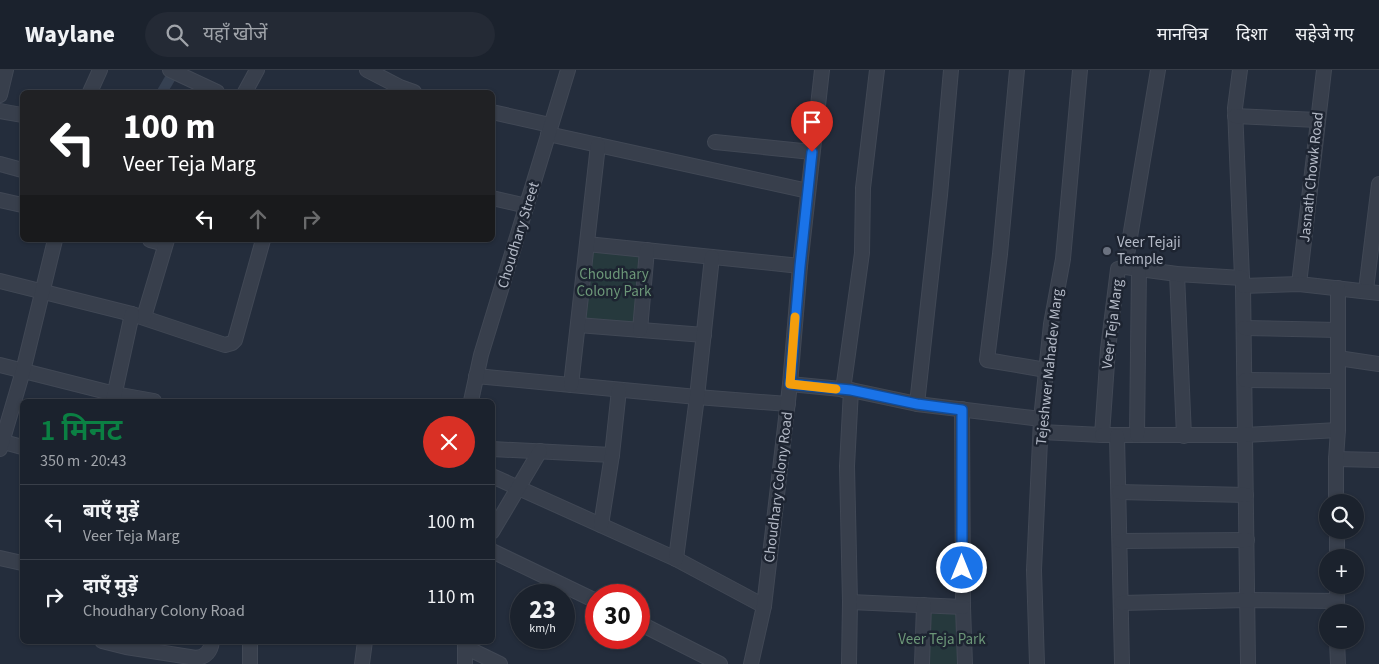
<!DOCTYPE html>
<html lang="hi">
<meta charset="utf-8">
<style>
body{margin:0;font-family:"Source Sans 3","Noto Sans Devanagari",sans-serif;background:#242a35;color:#f1f3f6;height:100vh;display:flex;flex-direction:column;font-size:19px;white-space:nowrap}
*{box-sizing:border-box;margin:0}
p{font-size:16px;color:#a0a4aa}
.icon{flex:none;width:28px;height:28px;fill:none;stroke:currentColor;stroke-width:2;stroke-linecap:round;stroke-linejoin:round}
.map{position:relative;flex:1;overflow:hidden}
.panel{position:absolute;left:20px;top:329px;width:475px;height:245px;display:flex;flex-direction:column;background:#1b222d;border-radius:8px;box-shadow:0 1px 4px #0004,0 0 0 1px #393f49}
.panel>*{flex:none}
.top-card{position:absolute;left:20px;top:20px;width:475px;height:152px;border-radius:8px;box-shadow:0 1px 4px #0004,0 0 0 1px #393f49;background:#202124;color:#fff;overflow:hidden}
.fabs{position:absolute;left:1319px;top:424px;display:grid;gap:10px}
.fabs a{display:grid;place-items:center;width:45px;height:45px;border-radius:50%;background:#1b222d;box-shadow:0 1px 4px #0004,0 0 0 1px #393f49;font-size:25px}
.speed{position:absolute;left:510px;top:514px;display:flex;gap:10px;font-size:25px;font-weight:700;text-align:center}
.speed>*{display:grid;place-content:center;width:65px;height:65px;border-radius:50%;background:#1b222d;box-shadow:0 1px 4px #0004,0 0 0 1px #393f49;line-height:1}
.speed small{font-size:12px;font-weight:400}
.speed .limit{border:8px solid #d22;background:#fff;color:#111}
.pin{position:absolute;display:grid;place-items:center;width:42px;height:42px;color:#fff;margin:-51px -21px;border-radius:50% 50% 50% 0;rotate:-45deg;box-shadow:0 0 5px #0007}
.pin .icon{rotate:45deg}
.me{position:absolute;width:55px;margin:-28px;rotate:0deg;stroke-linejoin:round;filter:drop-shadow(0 0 4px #0008)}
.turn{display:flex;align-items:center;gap:18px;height:105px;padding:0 20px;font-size:22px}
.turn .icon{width:65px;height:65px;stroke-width:2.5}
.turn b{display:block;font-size:35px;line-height:42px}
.lanes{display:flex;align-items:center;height:48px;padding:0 20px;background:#0003;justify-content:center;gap:25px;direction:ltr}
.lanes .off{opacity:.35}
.round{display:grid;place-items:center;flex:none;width:52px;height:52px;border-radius:26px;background:#242a35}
.summary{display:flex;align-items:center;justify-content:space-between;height:85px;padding:0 20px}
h1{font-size:30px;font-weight:600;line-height:38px;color:#0b8043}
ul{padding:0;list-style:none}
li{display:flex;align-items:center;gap:15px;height:75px;padding:0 20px;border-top:1px solid #393f49}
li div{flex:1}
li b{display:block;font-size:19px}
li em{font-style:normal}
header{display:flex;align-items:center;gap:30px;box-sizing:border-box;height:70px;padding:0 25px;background:#1b222d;border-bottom:1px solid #393f49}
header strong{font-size:24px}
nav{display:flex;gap:28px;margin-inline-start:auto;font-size:18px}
.search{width:350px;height:45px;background:#242a35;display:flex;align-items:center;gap:12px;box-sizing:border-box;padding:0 18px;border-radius:28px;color:#a0a4aa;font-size:19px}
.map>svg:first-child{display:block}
.green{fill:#26393d}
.building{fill:#364152}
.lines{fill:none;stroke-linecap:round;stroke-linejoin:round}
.minor-casing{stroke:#414855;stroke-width:16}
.minor{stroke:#383f4c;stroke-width:14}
.route-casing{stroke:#114b97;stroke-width:12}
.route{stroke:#1a73e8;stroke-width:9}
.slow{stroke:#f59e0b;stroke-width:9}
.worship-dot{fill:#6b7280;stroke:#1d2431;stroke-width:2}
.labels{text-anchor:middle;stroke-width:5;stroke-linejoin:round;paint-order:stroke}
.street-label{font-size:15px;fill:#b4bac7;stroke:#1d2431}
.poi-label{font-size:15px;fill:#b4bac7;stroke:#1d2431;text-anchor:start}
.park-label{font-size:15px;fill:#6c9778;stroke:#1d2431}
</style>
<header>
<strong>Waylane</strong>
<div class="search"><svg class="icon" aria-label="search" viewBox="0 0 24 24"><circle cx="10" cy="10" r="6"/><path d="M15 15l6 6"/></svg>यहाँ खोजें</div>
<nav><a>मानचित्र</a><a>दिशा</a><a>सहेजे गए</a></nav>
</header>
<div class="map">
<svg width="1379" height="594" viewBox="0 0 1379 594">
<rect width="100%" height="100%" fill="#242d3c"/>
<!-- green -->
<g class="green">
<path d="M 590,179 L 644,183 L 635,256 L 584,252 Z"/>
<path d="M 925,544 L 959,544 L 960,594 L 925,594 Z"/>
</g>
<!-- building -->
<path class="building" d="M 167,3 L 177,7 L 168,22 L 156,22 Z"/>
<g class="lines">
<!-- minor casing -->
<g class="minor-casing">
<g id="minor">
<path d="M 170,0 L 217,22"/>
<path d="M 367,0 L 400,17 L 414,22"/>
<path d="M 1017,0 L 1000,184 L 987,290 L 1046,300"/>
<path d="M 1240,0 L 1235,38 L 1242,208"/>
<path d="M 90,22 L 100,0"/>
<path d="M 245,22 L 257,0"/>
<path d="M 0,25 L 6,0"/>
<path d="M 0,41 L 22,45"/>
<path d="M 492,42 L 550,55"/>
<path d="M 1235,46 L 1317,50"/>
<path d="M 548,64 L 808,121"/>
<path d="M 715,72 L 812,82"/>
<path d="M 0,94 L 22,100"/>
<path d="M 492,128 L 527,136"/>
<path d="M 0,130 L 22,135"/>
<path d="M 150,170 L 165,174"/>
<path d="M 587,174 L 800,196"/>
<path d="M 1125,197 L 1158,0"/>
<path d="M 1177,204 L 1184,366"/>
<path d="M 0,211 L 132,244 L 225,275 L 232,273 L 235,270 L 263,170"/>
<path d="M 1299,214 L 1324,0"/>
<path d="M 1243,216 L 1248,594"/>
<path d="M 1366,220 L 1379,114"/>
<path d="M 144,247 L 167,170"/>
<path d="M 578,255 L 704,265"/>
<path d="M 1244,258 L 1338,260"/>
<path d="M 640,260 L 647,180"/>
<path d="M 1338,288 L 1379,294"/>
<path d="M 0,295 L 115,324 L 154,331"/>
<path d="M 476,306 L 697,327 L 788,334"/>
<path d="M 1245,310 L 1338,311"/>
<path d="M 790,314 L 851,320 L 917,334 L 1041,349"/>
<path d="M 571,315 L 598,75"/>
<path d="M 843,320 L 862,183 L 863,118 L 877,0"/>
<path d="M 113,331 L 132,244"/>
<path d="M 471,331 L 481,285 L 568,0"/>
<path d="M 917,334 L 940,125 L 951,0"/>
<path d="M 962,339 L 963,537 L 965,594"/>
<path d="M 1041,362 L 1102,365 L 1108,279 L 1118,199 L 1125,197 L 1177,204 L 1242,208 L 1243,216 L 1299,214 L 1379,223"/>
<path d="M 1102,365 L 1245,365 L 1338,360"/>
<path d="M 1137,365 L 1139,199"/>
<path d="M 1117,366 L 1122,594"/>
<path d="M 0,371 L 22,377"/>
<path d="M 0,379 L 23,301 L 55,170"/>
<path d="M 492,379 L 612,385"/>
<path d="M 1336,389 L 1379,390"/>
<path d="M 492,406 L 676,489 L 764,536"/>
<path d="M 1119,422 L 1246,425"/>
<path d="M 1336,432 L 1336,389 L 1338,360 L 1338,218"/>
<path d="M 601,455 L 612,385 L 619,320"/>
<path d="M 1337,460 L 1337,488"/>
<path d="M 492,462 L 540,381"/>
<path d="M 1120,471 L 1247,470"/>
<path d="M 492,481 L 596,531"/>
<path d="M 0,488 L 22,493"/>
<path d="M 676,489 L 697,327 L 712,187"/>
<path d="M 1337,515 L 1337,542"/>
<path d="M 850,532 L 963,537"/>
<path d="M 1121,533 L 1247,530 L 1337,531"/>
<path d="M 639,553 L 720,594"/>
<path d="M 1337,570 L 1338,594"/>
<path d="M 102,571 L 126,577 L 196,588 C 206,587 211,581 212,571"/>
<path d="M 465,577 L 500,594"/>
<path d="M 250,594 L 250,571"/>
<path d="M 362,594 L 365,571"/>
<path d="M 465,594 L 465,571"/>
<path d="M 751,594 L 764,536 L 790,314 L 800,196 L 822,0"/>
<path d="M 849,594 L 850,532 L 847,396 L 851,320"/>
<path d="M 922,594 L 924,535"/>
<path d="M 1037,594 L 1034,500 L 1041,349 L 1051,254 L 1063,189 L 1080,0"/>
</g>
</g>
<!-- minor -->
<use href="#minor" class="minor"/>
</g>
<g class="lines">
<!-- route casing -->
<g class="route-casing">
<path id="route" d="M 812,82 L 800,196 L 790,314 L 851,320 L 917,334 L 962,340 L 962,498"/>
</g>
<!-- route -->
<use href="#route" class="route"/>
<!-- slow -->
<path class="slow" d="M 795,247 L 790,314 L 836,319"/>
</g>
<!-- markers -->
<circle class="worship-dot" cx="1107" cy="181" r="5"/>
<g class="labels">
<!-- street labels -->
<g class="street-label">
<text transform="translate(1311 107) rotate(-84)" y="5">Jasnath Chowk Road</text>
<text transform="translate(518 165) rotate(-73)" y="5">Choudhary Street</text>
<text transform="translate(1112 254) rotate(-83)" y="5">Veer Teja Marg</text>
<text transform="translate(1049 297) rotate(-84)" y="5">Tejeshwer Mahadev Marg</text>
<text transform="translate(778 417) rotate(-83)" y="5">Choudhary Colony Road</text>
</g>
<!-- poi labels -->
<g class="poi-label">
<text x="1117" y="177">Veer Tejaji<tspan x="1117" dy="17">Temple</tspan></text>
</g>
<!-- park labels -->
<g class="park-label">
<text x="614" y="209">Choudhary<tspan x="614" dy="17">Colony Park</tspan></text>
<text x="942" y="574">Veer Teja Park</text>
</g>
</g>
</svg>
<div class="fabs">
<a><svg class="icon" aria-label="search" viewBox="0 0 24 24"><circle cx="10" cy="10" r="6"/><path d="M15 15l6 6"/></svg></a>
<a>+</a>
<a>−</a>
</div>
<div class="speed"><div>23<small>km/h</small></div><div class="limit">30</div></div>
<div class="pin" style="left:812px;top:82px;background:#d93025"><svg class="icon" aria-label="arrive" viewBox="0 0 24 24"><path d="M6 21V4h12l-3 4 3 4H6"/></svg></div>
<svg class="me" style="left:962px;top:498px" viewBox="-20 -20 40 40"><circle r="17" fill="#1a73e8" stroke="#fff" stroke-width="3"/><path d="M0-11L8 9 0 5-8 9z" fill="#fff"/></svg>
<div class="top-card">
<div class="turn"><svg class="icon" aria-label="left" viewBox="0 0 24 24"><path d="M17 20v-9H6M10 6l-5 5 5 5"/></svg><div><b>100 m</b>Veer Teja Marg</div></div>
<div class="lanes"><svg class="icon" aria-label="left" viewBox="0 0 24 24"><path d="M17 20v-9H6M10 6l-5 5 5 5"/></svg><svg class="icon off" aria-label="ahead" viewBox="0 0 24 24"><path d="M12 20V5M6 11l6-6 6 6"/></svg><svg class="icon off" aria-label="right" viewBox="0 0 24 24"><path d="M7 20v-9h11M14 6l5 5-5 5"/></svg></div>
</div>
<section class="panel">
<div class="summary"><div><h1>1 मिनट</h1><p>350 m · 20:43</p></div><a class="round" style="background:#d93025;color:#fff"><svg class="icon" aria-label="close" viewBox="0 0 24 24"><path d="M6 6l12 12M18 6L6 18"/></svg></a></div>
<ul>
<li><svg class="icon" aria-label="left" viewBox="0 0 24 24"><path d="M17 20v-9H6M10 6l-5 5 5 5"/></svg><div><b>बाएँ मुड़ें</b><p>Veer Teja Marg</p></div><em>100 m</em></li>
<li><svg class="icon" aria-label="right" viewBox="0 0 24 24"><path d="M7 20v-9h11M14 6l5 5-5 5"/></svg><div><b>दाएँ मुड़ें</b><p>Choudhary Colony Road</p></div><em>110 m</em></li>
</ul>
</section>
</div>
